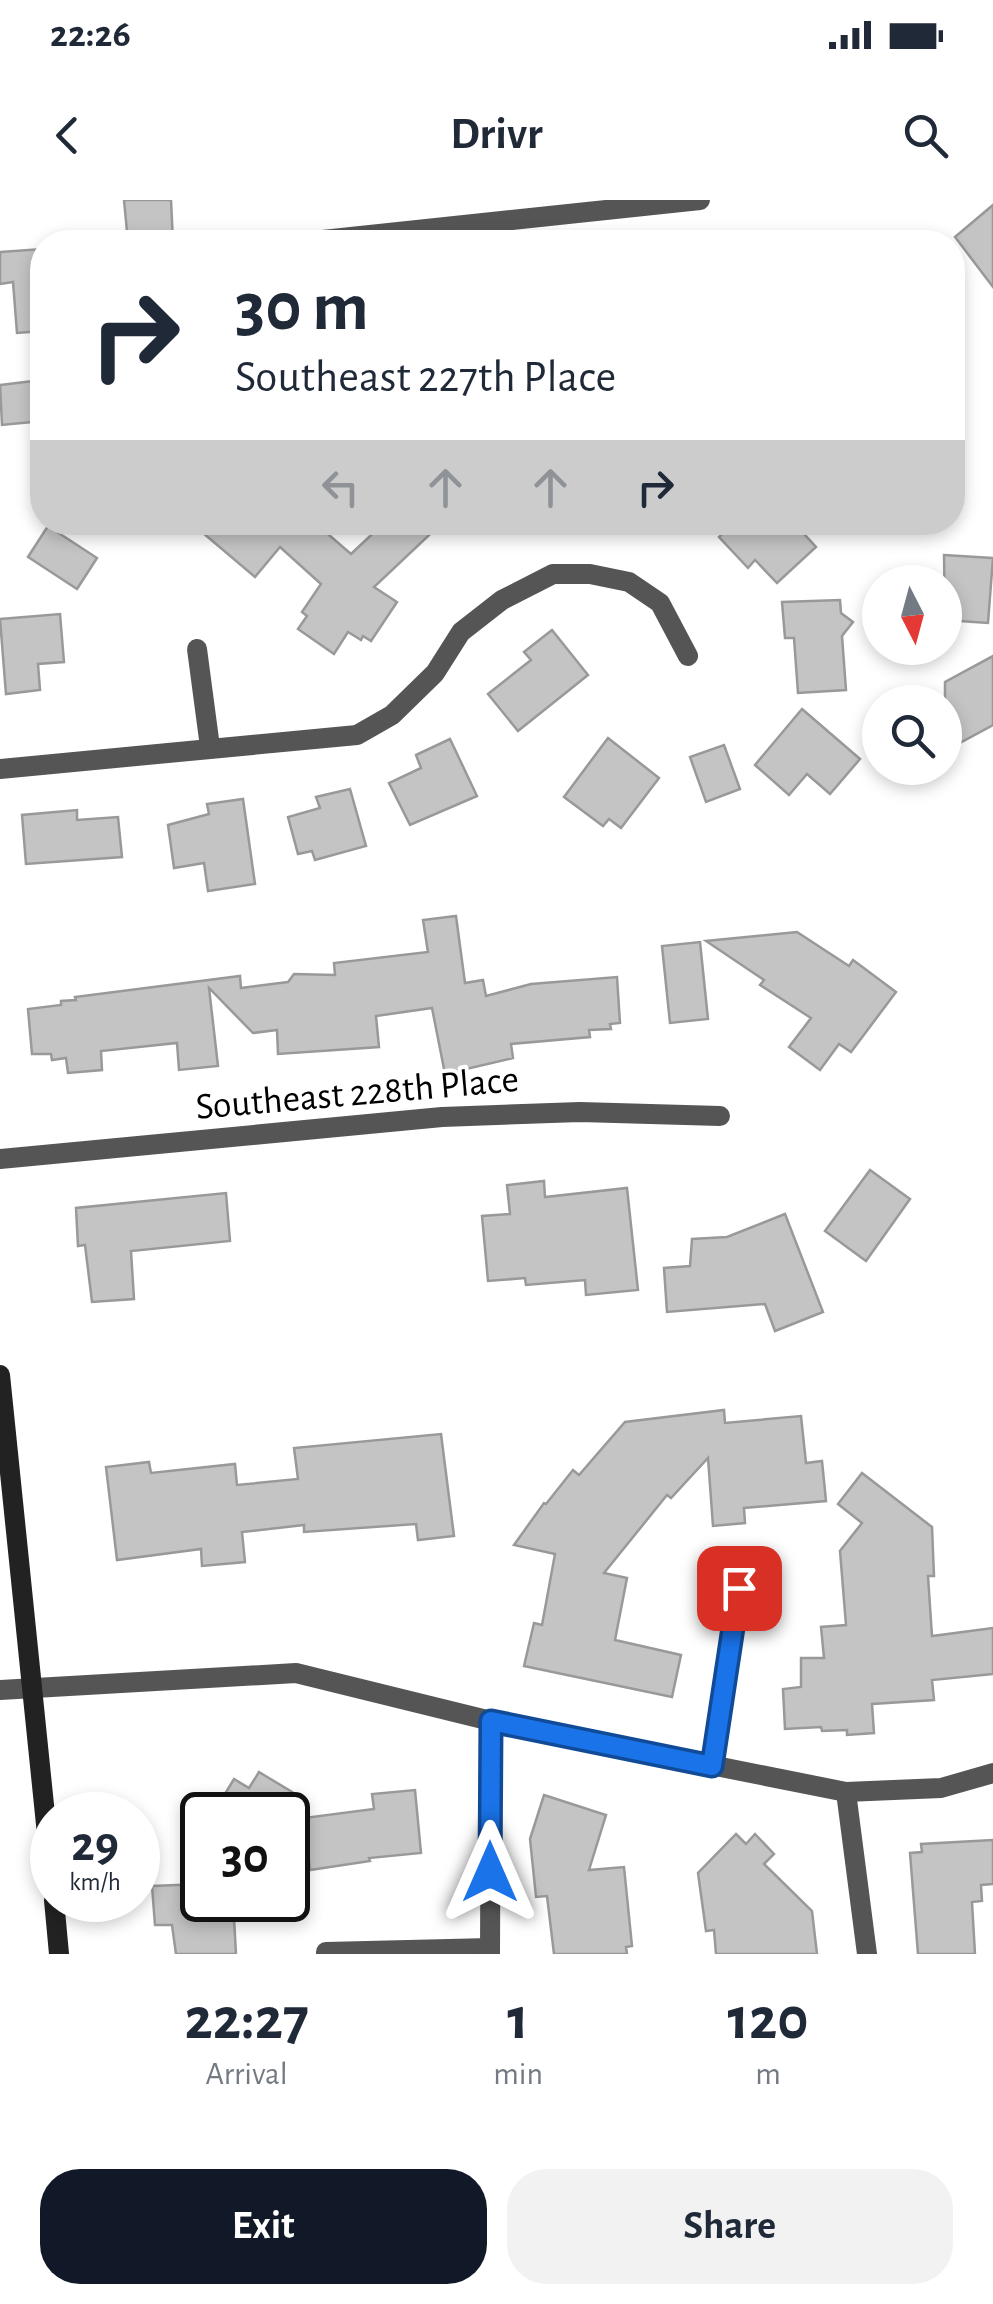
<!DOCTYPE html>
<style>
body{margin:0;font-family:"Alegreya Sans",sans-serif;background:#f2f2f3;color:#1f2937;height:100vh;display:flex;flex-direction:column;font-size:38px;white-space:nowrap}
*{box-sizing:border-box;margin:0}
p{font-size:32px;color:#747a83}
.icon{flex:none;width:55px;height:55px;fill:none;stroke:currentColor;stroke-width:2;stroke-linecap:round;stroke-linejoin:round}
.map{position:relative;height:1754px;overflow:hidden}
.side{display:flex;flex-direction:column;background:#fff;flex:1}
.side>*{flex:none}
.hud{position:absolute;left:30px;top:30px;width:935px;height:305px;border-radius:40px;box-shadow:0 5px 15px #0003;background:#fff;color:#1f2937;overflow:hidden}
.needle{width:65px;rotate:174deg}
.fabs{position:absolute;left:862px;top:365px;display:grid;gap:20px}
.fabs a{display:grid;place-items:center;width:100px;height:100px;border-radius:50%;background:#fff;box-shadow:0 5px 15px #0003;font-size:50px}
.speed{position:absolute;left:30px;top:1592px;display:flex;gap:20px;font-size:50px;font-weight:700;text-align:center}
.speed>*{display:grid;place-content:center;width:130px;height:130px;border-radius:50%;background:#fff;box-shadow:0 5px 15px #0003;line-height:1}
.speed small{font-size:25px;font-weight:400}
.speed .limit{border:5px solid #111;border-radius:15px;background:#fff;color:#111}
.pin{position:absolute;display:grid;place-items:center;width:85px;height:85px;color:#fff;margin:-42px;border-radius:20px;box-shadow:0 5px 15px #0006}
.me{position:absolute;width:110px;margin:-55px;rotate:0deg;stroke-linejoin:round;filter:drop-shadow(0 0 8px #0008)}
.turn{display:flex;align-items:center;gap:35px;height:210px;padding:0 40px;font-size:45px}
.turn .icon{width:130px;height:130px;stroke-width:2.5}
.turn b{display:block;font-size:70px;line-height:85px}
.lanes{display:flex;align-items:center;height:95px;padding:0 40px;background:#0003;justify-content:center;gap:50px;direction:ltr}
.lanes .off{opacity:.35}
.eta{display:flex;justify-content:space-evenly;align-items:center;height:170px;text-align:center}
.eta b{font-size:60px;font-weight:700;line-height:70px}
.button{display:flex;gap:20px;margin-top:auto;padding:20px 40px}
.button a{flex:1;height:115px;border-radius:40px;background:#111827;color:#fff;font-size:40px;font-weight:700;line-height:115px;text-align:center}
.button a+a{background:#f2f2f3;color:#1f2937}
.status{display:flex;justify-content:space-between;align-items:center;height:70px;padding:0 50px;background:#fff;direction:ltr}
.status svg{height:28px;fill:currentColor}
header{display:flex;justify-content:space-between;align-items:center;height:130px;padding:0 40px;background:#fff;font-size:45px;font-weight:700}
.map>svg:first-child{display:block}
.building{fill:#c4c4c4;stroke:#999;stroke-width:2.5}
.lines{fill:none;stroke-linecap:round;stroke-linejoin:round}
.minor{stroke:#555;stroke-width:20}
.secondary{stroke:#222;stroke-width:20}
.route-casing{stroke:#114b97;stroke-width:25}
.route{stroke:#1a73e8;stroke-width:18}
.labels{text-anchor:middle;stroke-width:8;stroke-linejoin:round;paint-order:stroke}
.street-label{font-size:38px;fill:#000;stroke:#fff}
</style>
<div class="status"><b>22:26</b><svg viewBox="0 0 49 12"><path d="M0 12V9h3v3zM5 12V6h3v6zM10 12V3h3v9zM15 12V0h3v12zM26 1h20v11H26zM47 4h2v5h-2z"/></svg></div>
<header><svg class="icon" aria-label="back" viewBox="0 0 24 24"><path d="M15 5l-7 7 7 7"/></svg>Drivr<svg class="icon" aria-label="search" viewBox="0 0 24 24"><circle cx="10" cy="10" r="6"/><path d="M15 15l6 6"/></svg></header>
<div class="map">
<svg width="993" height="1754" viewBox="0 0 993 1754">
<rect width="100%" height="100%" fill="#fff"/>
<!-- building -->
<g class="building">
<path d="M 124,0 L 171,0 L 173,42 L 128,42 Z"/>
<path d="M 993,5 L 993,87 L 955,37 Z"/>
<path d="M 42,49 L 42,131 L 17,133 L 13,82 L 0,84 L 0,52 Z"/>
<path d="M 42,180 L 42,221 L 2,225 L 0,185 Z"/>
<path d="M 190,322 L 314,322 L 351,354 L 385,322 L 443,322 L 374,387 L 397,402 L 371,441 L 363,436 L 361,440 L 348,432 L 334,454 L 298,429 L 307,416 L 302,412 L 321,384 L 280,347 L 255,377 Z"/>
<path d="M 734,322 L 793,322 L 816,347 L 777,383 L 755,360 L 748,368 L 719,337 Z"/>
<path d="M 48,326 L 97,358 L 77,389 L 28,357 Z"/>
<path d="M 944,355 L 993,358 L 988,423 L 945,420 Z"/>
<path d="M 840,400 L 841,413 L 853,422 L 842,436 L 846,490 L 798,493 L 794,438 L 785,438 L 782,402 Z"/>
<path d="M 60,414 L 64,462 L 38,464 L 40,490 L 6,494 L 0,419 Z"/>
<path d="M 552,430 L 588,475 L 518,531 L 488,494 L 531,460 L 524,452 Z"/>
<path d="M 993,456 L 993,525 L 945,551 L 945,482 Z"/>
<path d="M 802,509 L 860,559 L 830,594 L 807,574 L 789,595 L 755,565 Z"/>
<path d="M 608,538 L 659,578 L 621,628 L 609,619 L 603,626 L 564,597 Z"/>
<path d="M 450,539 L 477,596 L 410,625 L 389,583 L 421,568 L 416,555 Z"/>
<path d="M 724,545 L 740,589 L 706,602 L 690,557 Z"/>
<path d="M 350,589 L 366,646 L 315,660 L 312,651 L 298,654 L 288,617 L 320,608 L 316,597 Z"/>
<path d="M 243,599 L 255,684 L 208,691 L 204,663 L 174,668 L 168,625 L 209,614 L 207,604 Z"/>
<path d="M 77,610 L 77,620 L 118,617 L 122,657 L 26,664 L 22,615 Z"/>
<path d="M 456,716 L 465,783 L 483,780 L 486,796 L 531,784 L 617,777 L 620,823 L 610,824 L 611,829 L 589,830 L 590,837 L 511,844 L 513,858 L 445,874 L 432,808 L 376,816 L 379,847 L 278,854 L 277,830 L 253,833 L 209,788 L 218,866 L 179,870 L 177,843 L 101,851 L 102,870 L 68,873 L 66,858 L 52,860 L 51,854 L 32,854 L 28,809 L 61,805 L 61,801 L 76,800 L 75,797 L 240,776 L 241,788 L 288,782 L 294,774 L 335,775 L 334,763 L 428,752 L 423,720 Z"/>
<path d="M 797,732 L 849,766 L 853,760 L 896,792 L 851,852 L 839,844 L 820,870 L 789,847 L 811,818 L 760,785 L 764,780 L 706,741 Z"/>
<path d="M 700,742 L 708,819 L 670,823 L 662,746 Z"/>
<path d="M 870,970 L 910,999 L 866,1061 L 825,1031 Z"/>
<path d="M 544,981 L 545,997 L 627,988 L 638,1090 L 586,1095 L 585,1080 L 526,1085 L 525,1078 L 488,1081 L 482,1016 L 510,1014 L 507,985 Z"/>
<path d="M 226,993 L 230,1041 L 131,1051 L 134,1099 L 92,1102 L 85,1045 L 78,1046 L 76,1008 Z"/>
<path d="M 785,1014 L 823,1112 L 775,1131 L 765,1104 L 667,1112 L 664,1068 L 690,1066 L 692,1039 L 727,1037 Z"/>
<path d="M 724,1210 L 725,1223 L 801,1216 L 806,1263 L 822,1261 L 826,1301 L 744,1308 L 745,1323 L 713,1326 L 708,1258 L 671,1298 L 667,1295 L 604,1373 L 627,1378 L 615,1440 L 681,1455 L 672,1497 L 524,1466 L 534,1423 L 542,1425 L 555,1354 L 514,1345 L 544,1303 L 546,1304 L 573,1270 L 579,1275 L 625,1222 Z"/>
<path d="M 441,1234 L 454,1336 L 418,1340 L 416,1324 L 304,1332 L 304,1325 L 242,1332 L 245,1362 L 202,1366 L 201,1349 L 117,1360 L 106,1267 L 149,1262 L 151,1273 L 235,1264 L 237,1285 L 298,1279 L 294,1248 Z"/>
<path d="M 862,1273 L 932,1327 L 934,1376 L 928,1376 L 932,1436 L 993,1428 L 993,1474 L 932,1480 L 934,1500 L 872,1504 L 874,1533 L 847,1535 L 847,1530 L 822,1531 L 821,1527 L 785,1529 L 783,1489 L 801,1487 L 801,1458 L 824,1458 L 821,1427 L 846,1425 L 840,1351 L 862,1323 L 838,1304 Z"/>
<path d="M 259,1572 L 292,1592 L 281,1609 L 290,1615 L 212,1615 L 234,1579 L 249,1588 Z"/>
<path d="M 415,1590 L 421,1653 L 369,1658 L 370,1661 L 310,1670 L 304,1618 L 374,1609 L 372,1594 Z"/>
<path d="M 544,1595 L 606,1615 L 589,1670 L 624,1667 L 632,1746 L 626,1747 L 627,1754 L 554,1754 L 547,1696 L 536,1697 L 530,1639 Z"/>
<path d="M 736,1634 L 746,1644 L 755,1634 L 774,1654 L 764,1664 L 812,1711 L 817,1754 L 716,1754 L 714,1730 L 706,1731 L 698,1673 Z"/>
<path d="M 993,1640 L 993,1684 L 981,1685 L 982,1701 L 972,1702 L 975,1754 L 918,1754 L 910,1653 L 922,1652 L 921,1644 Z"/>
<path d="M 202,1684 L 202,1700 L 233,1700 L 236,1754 L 176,1754 L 172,1725 L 155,1725 L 152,1686 Z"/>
</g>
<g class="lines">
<!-- minor -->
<g class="minor">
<path d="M 304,42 L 700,0"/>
<path d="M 197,449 L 210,547"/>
<path d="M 0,569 L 357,535 L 392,515 L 435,473 L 461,432 L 502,400 L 553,374 L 590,374 L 629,382 L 660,403 L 688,456"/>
<path d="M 0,959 L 442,917 L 580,912 L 720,916"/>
<path d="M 0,1490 L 296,1473 L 491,1521 L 846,1592 L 941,1588 L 993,1573"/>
<path d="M 712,1566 L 739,1388"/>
<path d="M 846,1592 L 867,1754"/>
<path d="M 326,1752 L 490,1748"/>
<path d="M 490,1754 L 491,1521"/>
</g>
<!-- secondary -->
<g class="secondary">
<path d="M 0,1175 L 52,1683"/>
<path d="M 54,1700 L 59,1754"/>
</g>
</g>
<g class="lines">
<!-- route casing -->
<g class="route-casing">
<path id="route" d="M 490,1672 L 491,1521 L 712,1566 L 739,1388"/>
</g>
<!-- route -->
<use href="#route" class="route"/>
</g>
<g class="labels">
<!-- street labels -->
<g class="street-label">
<text transform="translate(357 892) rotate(-5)" y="13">Southeast 228th Place</text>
</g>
</g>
</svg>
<div class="fabs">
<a><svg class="needle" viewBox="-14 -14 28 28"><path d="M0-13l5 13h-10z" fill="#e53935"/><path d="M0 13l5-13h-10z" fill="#747a83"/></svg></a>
<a><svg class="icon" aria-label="search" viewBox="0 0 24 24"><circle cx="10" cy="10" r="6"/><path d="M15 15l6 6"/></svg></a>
</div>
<div class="speed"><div>29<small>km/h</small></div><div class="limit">30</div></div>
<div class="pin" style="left:739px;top:1388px;background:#d93025"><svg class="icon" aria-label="arrive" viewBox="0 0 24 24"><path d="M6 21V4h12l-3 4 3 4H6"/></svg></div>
<svg class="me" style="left:490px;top:1672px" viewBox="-20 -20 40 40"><path d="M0-17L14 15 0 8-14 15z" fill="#1a73e8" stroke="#fff" stroke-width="4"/></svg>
<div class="hud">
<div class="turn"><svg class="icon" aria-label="right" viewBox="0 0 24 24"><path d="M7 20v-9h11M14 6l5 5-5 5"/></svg><div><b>30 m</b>Southeast 227th Place</div></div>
<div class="lanes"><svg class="icon off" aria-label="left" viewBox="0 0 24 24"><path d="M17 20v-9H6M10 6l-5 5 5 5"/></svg><svg class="icon off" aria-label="ahead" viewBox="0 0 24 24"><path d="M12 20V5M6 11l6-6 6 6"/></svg><svg class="icon off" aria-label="ahead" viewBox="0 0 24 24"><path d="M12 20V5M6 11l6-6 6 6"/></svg><svg class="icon" aria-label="right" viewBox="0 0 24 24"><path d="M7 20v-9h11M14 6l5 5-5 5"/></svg></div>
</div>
</div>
<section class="side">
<div class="eta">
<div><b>22:27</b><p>Arrival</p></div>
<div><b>1</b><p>min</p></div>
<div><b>120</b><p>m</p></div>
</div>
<div class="button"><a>Exit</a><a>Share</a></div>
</section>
